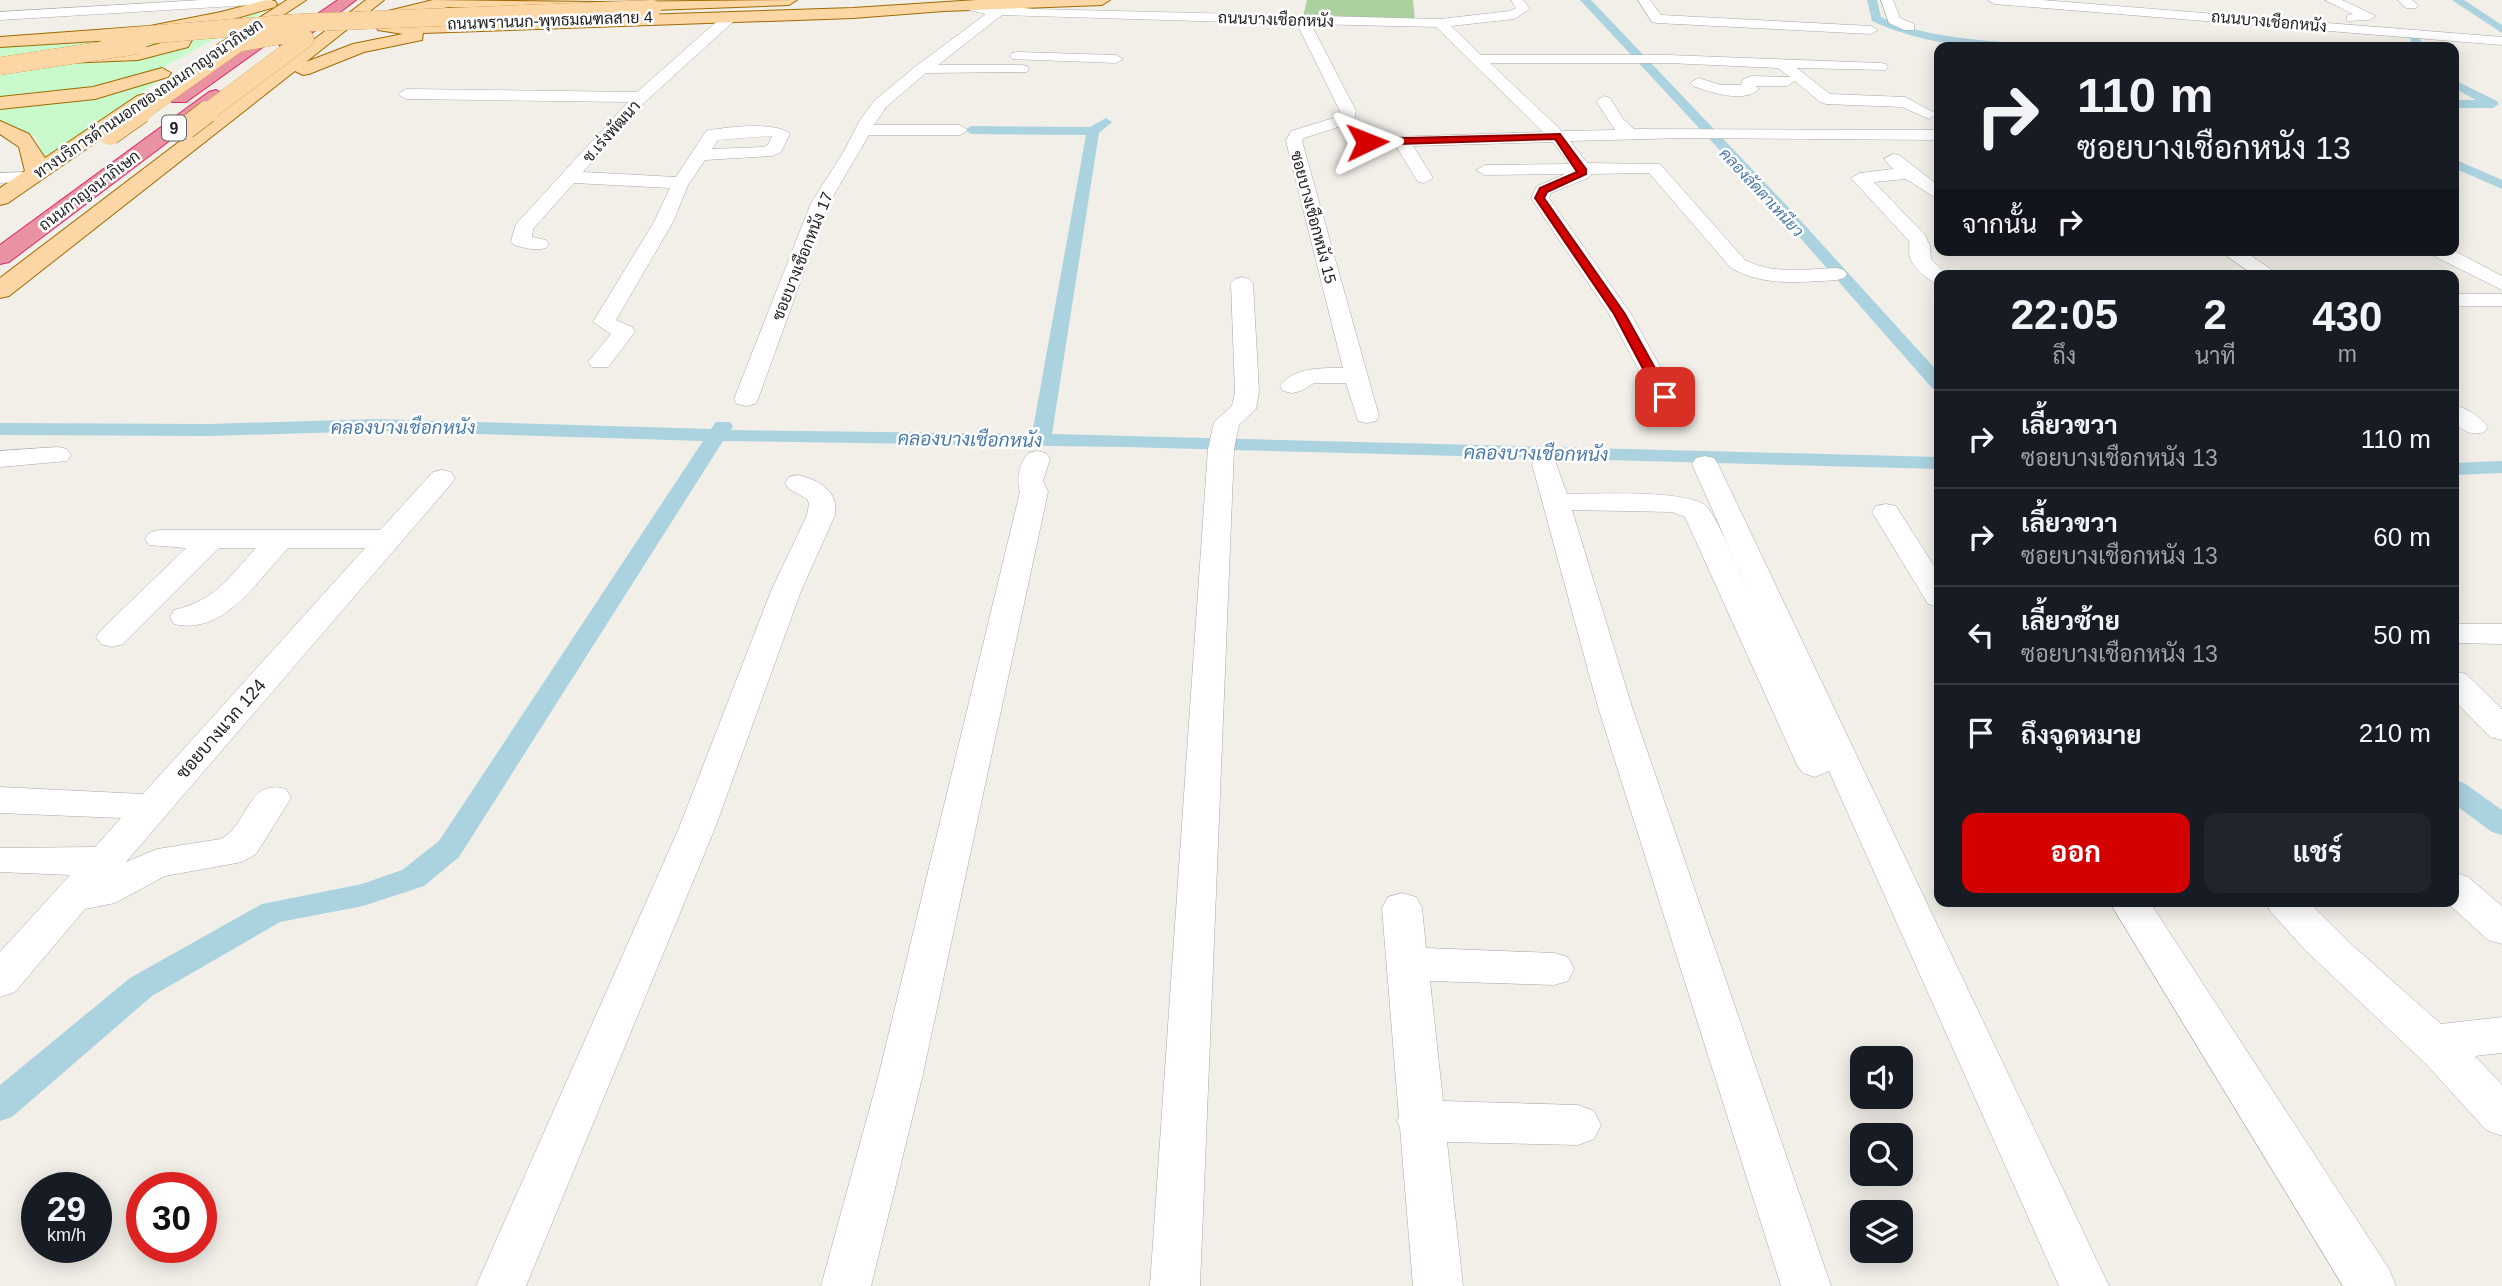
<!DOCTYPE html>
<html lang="th">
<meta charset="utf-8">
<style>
body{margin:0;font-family:Helvetica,Sarabun,sans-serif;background:#20242c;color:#f1f3f6;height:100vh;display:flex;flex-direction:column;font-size:26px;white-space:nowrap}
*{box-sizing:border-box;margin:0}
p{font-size:23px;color:#9ea1a6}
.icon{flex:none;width:38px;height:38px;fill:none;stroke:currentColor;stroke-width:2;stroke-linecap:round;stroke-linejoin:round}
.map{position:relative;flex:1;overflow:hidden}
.drawer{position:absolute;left:1934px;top:270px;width:525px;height:637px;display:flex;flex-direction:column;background:#171b24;border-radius:14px;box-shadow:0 4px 18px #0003}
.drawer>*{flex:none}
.guide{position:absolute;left:1934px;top:42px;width:525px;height:214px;border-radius:14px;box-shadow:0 4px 18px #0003;background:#171b24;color:#f1f3f6;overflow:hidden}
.fabs{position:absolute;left:1850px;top:1046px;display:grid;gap:14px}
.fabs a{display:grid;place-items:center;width:63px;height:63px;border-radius:14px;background:#171b24;box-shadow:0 4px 18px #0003;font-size:35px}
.speed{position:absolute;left:21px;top:1172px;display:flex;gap:14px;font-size:35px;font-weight:700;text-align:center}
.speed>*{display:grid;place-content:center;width:91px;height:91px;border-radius:50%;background:#171b24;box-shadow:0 4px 18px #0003;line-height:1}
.speed small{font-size:18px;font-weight:400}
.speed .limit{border:10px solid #d22;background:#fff;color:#111}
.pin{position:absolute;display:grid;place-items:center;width:60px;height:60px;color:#fff;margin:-30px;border-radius:14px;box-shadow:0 4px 10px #0006}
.me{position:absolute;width:77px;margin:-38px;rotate:88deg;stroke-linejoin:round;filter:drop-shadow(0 0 5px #0008)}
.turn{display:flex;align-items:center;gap:24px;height:147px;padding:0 28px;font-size:32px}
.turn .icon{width:91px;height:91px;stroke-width:2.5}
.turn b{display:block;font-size:49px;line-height:60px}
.then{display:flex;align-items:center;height:66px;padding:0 28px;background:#0003;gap:14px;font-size:26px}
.eta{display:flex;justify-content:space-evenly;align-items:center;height:119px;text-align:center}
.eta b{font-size:42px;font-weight:700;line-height:49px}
.primary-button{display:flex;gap:14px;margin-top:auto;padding:14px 28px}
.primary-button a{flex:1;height:80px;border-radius:14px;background:#d40000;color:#fff;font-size:28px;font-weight:700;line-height:80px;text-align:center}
.primary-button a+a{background:#20242c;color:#f1f3f6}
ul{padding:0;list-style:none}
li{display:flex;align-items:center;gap:21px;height:98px;padding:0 28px;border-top:2px solid #363941}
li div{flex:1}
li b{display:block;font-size:26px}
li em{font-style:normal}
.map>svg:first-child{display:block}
.forest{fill:#add19e}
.park{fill:#c8facc}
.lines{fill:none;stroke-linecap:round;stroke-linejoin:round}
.canal{fill:#aad3df;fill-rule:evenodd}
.minor-casing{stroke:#a9a9a9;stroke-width:1}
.major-casing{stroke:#a06b00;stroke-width:2}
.highway-casing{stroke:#dc2a67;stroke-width:2}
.minor{fill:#fff;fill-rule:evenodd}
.major{fill:#fcd6a4;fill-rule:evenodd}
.highway{fill:#e892a2;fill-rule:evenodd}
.major-bridge-far1-casing{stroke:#a06b00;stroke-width:18;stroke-linecap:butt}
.major-bridge-casing{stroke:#a06b00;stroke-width:23;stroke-linecap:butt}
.major-bridge-far1{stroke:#fcd6a4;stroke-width:18}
.major-bridge{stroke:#fcd6a4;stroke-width:22}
.route{fill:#d40000;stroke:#8a0000;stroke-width:2}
.labels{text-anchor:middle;stroke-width:5;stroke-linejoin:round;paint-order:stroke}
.far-street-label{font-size:16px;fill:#222;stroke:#fff}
.shield{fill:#fff;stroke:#646464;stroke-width:2}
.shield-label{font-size:16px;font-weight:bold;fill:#222}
.far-water-label{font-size:16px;font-style:italic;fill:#4a7aab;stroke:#fff}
.street-label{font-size:18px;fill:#222;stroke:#fff}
.water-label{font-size:19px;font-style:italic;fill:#4a7aab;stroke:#fff}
</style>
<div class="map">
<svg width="2502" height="1286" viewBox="0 0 2502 1286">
<rect width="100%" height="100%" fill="#f2efe9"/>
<!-- forest -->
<path class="forest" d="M 1307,0 L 1413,0 L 1415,20 L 1303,17 Z"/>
<!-- park -->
<g class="park">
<path d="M 267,8 L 257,16 L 167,65 L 164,77 L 49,157 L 44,157 L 35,136 L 0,123 L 0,60 L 144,55 L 189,30 Z"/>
<path d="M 157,33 L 179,39 L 122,55 L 0,57 L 0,45 Z"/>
</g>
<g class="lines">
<!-- canal -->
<g class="canal">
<path d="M 1580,0 L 1591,0 L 1791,210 L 1939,373 L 1939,390 L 1932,388 L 1781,216 Z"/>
<path d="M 1867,0 L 1877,0 L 1881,17 C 1929,39 1981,40 2033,44 L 2039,47 C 1982,50 1924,45 1872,21 Z"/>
<path d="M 2452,0 L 2464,0 L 2502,25 L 2502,33 Z"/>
<path d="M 2410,35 L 2418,35 L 2424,47 L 2414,47 L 2409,37 Z"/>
<path d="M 2454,80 L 2497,101 L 2499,104 L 2493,108 L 2454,108 L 2454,100 L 2476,100 L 2454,88 Z"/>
<path d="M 1106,118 L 1112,122 L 1099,133 L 1052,434 L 1939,457 L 1939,469 L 1124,447 L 723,441 L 459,857 L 424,886 L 363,906 L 280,922 L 152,996 L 12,1117 L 0,1121 L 0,1085 L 130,978 L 262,904 L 362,884 L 402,870 L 439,841 L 703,441 L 376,431 L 209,436 L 0,435 L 0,423 L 209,424 L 376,419 L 711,429 L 716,422 L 730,422 L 733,426 L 731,430 L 1032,434 L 1086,135 L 971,134 L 965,130 L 971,126 L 1090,127 Z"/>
<path d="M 2454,159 L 2502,180 L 2502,189 L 2454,168 Z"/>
<path d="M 2502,461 L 2502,473 L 2454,475 L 2454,463 Z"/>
<path d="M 2454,780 L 2464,783 L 2502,810 L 2502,835 L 2492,832 L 2454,804 Z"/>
</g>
<!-- minor casing -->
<g class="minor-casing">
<g id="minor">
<path d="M 202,0 L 273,0 L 267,4 L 0,20 L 0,12 Z"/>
<path d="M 1511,0 L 1523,0 L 1530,9 L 1514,19 L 1451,26 L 1481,55 L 1668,55 L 1881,63 L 1886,64 L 1888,67 L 1886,70 L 1797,68 L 1830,94 L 1905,97 L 1937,114 L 1929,119 L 1902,107 L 1826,104 L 1820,102 L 1795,81 L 1787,86 L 1756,86 L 1759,89 C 1744,104 1710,92 1693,86 L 1690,83 L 1698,78 L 1721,85 L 1741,85 L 1742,80 L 1751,76 L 1790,77 L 1778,68 L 1668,63 L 1490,63 L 1562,131 L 1615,130 L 1596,101 L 1604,96 L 1610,98 L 1623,119 L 1634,129 L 1939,130 L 1939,140 L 1685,138 L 1570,141 L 1587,163 L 1660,164 L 1745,260 C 1774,275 1806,269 1837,268 L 1844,270 L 1847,274 L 1844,278 L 1837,280 C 1801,282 1764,287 1731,268 L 1649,173 L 1591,174 L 1588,178 L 1551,193 L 1549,198 L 1631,314 L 1677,397 L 1674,402 L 1665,404 L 1656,402 L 1653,397 L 1609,314 L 1531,198 L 1537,186 L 1565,174 L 1485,175 L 1476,170 L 1485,165 L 1569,164 L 1553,142 L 1413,146 L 1433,178 L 1424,183 L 1418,182 L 1396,146 L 1361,146 L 1359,142 L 1361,138 L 1543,132 L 1436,27 L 1311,24 L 1356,111 L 1354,122 L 1304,138 L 1302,141 L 1379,416 L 1376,421 L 1367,423 L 1358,421 L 1346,383 L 1314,383 L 1301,391 L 1292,393 L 1283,391 L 1280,386 C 1293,367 1322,368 1343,368 L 1286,141 L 1291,131 L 1340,116 L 1340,111 L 1297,24 L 1002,15 L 938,65 L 1022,65 L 1027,66 L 1029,69 L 1027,72 L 926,73 L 886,107 L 874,125 L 960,125 L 968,130 L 960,135 L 869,135 L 829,203 L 758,399 L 755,404 L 746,406 L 737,404 L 734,399 L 811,203 L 844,151 L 860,120 L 874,101 L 916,66 L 986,14 L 959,8 L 959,2 L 1034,9 L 1440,19 L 1510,11 L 1516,8 Z"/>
<path d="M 1638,0 L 1650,0 L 1661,15 L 1871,26 L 1878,30 L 1871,34 L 1657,23 L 1652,22 Z"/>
<path d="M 1881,0 L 1893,0 L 1900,18 L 1914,24 L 1914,30 L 1904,30 L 1889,23 Z"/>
<path d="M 1988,0 L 2042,0 L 2502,37 L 2502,45 L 1994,4 Z"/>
<path d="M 2325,0 L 2342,0 L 2376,16 L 2369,20 L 2347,21 L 2347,15 L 2353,14 Z"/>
<path d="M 2398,0 L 2412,0 L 2418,5 L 2416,8 L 2406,8 Z"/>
<path d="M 729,14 L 736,18 L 734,21 L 644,103 L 583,172 L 676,177 L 706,131 C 724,127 778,121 790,134 L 781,152 L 772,156 L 705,160 L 688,185 L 673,222 L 616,320 L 632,327 L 635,332 L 608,367 L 592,367 L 588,362 L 611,334 L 593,322 L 654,222 L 670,188 L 574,183 L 533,229 L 532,237 L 546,240 L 549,244 L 546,248 C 535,251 525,248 514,245 L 511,241 L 516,224 L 628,102 L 406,99 L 398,94 L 406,89 L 637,92 L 724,15 ZM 772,136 L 768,145 L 763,147 L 712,149 L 718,140 Z"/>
<path d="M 1017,52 L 1116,55 L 1123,59 L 1116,63 L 1012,59 L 1010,56 L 1012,53 Z"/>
<path d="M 1893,154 L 1899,155 L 1939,186 L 1939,200 L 1906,179 L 1874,182 L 1925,235 L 1930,246 L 1931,259 L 1947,275 L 1939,275 L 1939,284 C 1928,281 1914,269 1910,258 C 1908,252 1910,247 1909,241 L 1851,178 L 1860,173 L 1893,169 L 1884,159 Z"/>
<path d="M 28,172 L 37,177 L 34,181 L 0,183 L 0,173 Z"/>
<path d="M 2218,250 L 2243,250 L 2279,275 L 2254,275 Z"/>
<path d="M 2427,250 L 2453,250 L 2502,276 L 2502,290 L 2430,254 Z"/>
<path d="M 1242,277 L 1249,279 L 1253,283 L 1259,392 L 1256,409 L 1239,425 L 1234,449 L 1200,1286 L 1150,1286 L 1208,449 L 1214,422 L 1232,406 L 1235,392 L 1231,283 L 1235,279 Z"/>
<rect x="2454" y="294" width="48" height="12"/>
<path d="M 2454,405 C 2466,408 2480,416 2488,427 L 2484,432 C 2471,436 2464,431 2454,423 Z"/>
<path d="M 58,447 L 67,449 L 71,455 L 67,461 L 0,467 L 0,451 Z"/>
<path d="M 1037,451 L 1046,453 L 1050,459 L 1043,481 L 1048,492 L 922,1078 L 871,1286 L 821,1286 L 878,1078 L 1020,492 C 1016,478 1019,465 1028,453 Z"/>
<path d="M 1545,456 L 1554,458 L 1567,494 C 1595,494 1689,489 1707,507 C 1718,519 1740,573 1748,590 L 1692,464 L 1696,458 L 1705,456 L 1714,458 L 1718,464 L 2109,1286 L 2059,1286 L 1829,771 L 1815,777 L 1803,773 L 1797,765 L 1685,517 L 1672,512 L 1572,510 L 1632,707 L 1831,1286 L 1781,1286 L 1598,707 L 1532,464 L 1536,458 Z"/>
<path d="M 442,470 L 451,472 L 455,478 L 451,484 L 126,862 L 157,849 L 221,839 C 249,824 247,778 286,789 L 291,798 L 256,854 L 242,862 L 165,876 L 115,903 L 85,909 L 15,992 L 0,997 L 0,952 L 70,875 L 0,872 L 0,848 L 95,847 L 121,818 L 0,813 L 0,787 L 143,794 L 365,548 L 288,548 C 259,579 224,636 174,624 L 170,617 L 174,610 C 216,600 228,578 256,548 L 219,548 L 123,644 L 112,647 L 101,644 L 96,637 L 101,630 L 186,548 L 149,545 L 145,539 L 149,533 L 159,530 L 380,530 L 433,472 Z"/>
<path d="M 798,475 C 819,480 839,491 835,515 L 801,591 L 715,828 L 526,1286 L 476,1286 L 679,828 L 771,591 L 807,515 L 809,504 L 807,499 L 789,489 L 785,483 L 789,477 Z"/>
<path d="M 1886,504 L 1896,506 L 1939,574 L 1939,607 L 1928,604 L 1872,512 L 1876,506 Z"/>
<path d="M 2454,624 L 2502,624 L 2502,644 L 2454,643 Z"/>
<path d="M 2454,671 L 2466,674 L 2502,709 L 2502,740 L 2490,737 L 2454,700 Z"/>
<path d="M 2454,872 L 2468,877 L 2502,906 L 2502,944 L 2488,940 L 2445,901 L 2454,901 Z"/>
<path d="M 1402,893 L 1416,897 L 1422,908 L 1426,948 L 1554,953 L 1568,957 L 1574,969 L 1568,981 L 1554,985 L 1430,981 L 1443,1101 L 1578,1105 L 1594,1111 L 1601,1125 L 1594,1139 L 1578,1145 L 1447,1142 L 1463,1286 L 1413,1286 L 1400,1127 L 1397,1121 L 1399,1117 L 1382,908 L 1388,897 Z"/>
<path d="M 2109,901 L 2149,901 L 2389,1269 L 2396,1286 L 2343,1286 Z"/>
<path d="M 2265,901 L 2308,901 L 2352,945 L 2441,1024 L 2502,1017 L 2502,1053 L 2475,1056 L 2502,1085 L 2502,1136 L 2486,1130 L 2426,1064 L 2305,950 L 2270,911 Z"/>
</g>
</g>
<!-- major casing -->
<g class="major-casing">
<g id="major">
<path d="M 266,0 L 275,1 L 277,4 L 275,7 L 223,22 L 188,28 L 195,34 L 188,47 L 138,60 L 65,63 L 56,58 L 65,53 L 137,50 L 175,39 L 177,36 L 0,47 L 0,37 L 150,26 L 221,12 Z"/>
<path d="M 287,0 L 306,0 L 232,49 L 220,49 L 217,45 Z"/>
<path d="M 366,0 L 384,0 L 306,62 L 353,44 L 403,34 L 378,30 L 376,26 L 388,11 L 433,0 L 599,2 L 797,0 L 789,5 L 599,12 L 449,7 L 408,14 L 396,23 L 853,8 L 977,0 L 1110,0 L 1102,5 L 944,11 L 853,18 L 423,33 L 422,40 L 364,52 L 309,74 L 303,75 L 295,71 L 9,296 L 0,298 L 0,278 Z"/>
<path d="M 162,68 L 171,73 L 168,77 L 95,99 L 0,109 L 0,97 L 93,87 Z"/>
<path d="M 144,94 L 154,100 L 151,104 L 8,203 L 0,205 L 0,188 L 25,171 L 19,147 L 0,134 L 0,121 L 29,134 L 45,158 L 137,96 Z"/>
</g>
</g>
<!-- highway casing -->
<g class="highway-casing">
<g id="highway">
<path d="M 338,0 L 356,0 L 293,47 L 281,47 L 278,43 L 281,39 Z"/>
<path d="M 290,15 L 296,17 L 298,20 L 296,23 L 186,102 L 172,102 L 169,98 L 172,94 Z"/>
<path d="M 216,90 L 226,96 L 223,100 L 9,262 L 0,264 L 0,245 L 209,92 Z"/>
</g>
</g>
<!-- minor -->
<use href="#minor" class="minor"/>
<!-- major -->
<use href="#major" class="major"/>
<!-- highway -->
<use href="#highway" class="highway"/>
<!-- major-bridge-far1 casing -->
<g class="major-bridge-far1-casing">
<g id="major-bridge-far1">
<path d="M 109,38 L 294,23 L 652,9"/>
<path d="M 0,66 L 138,45"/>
<path d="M 138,114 L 238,43 L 282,35 L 305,39 L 205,114"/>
</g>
</g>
<!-- major-bridge casing -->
<g class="major-bridge-casing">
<g id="major-bridge">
<path d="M 186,128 L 207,112"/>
<path d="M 110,134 L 141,112"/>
</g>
</g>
<!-- major-bridge-far1 -->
<use href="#major-bridge-far1" class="major-bridge-far1"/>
<!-- major-bridge -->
<use href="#major-bridge" class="major-bridge"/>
</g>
<!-- route -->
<path class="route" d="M 1560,134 L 1586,169 L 1586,174 L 1547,192 L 1544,198 L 1625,314 L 1671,397 L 1669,400 L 1660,400 L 1658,397 L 1614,314 L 1535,198 L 1540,188 L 1577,172 L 1555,139 L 1367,145 L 1363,142 L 1367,139 Z"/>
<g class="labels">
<!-- far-street labels -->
<g class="far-street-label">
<text transform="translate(1276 19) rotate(2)" y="6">ถนนบางเชือกหนัง</text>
<text transform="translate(550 20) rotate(-2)" y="6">ถนนพรานนก-พุทธมณฑลสาย 4</text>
<text transform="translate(2269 21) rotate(5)" y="6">ถนนบางเชือกหนัง</text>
<text transform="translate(148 98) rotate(-34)" y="6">ทางบริการด้านนอกของถนนกาญจนาภิเษก</text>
<text transform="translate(611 131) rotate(-48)" y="6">ซ.เร่งพัฒนา</text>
<text transform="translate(89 190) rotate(-37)" y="6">ถนนกาญจนาภิเษก</text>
<text transform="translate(1314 217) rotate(75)" y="6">ซอยบางเชือกหนัง 15</text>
<text transform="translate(802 256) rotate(-68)" y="6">ซอยบางเชือกหนัง 17</text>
</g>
<!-- shield labels -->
<rect class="shield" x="162" y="115.5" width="24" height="25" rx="5"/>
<g class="shield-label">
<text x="174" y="134">9</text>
</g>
<!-- far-water labels -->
<g class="far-water-label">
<text transform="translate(1762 192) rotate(47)" y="6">คลองลัดตาเหนียว</text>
</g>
<!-- street labels -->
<g class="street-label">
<text transform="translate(221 729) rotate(-49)" y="6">ซอยบางแวก 124</text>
</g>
<!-- water labels -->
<g class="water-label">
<text x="403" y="434">คลองบางเชือกหนัง</text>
<text transform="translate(970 439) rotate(1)" y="7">คลองบางเชือกหนัง</text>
<text transform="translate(1536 453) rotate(1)" y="7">คลองบางเชือกหนัง</text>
</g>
</g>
</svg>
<div class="fabs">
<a><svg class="icon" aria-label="sound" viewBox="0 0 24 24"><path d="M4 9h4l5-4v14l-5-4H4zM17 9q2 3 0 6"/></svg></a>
<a><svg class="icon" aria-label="search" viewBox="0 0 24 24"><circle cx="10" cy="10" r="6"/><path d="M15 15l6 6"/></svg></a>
<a><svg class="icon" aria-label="layers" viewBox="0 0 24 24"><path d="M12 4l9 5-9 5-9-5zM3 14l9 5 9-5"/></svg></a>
</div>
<div class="speed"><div>29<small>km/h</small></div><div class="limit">30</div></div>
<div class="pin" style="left:1665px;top:397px;background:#d93025"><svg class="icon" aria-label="arrive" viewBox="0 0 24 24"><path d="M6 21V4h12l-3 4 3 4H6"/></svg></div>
<svg class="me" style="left:1367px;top:142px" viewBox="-20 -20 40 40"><path d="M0-17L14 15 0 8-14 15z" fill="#d40000" stroke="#fff" stroke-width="4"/></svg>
<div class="guide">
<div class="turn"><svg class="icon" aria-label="right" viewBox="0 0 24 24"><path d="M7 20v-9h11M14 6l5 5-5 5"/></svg><div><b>110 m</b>ซอยบางเชือกหนัง 13</div></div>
<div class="then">จากนั้น<svg class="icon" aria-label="right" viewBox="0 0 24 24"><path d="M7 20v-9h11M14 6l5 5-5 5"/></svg></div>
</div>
<section class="drawer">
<div class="eta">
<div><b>22:05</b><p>ถึง</p></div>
<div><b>2</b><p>นาที</p></div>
<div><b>430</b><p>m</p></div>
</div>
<ul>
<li><svg class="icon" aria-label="right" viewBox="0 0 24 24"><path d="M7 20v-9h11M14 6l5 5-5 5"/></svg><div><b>เลี้ยวขวา</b><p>ซอยบางเชือกหนัง 13</p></div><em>110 m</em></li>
<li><svg class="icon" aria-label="right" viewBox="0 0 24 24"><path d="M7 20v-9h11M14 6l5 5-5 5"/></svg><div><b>เลี้ยวขวา</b><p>ซอยบางเชือกหนัง 13</p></div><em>60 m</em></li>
<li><svg class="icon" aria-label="left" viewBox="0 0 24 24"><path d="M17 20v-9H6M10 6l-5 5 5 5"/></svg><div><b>เลี้ยวซ้าย</b><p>ซอยบางเชือกหนัง 13</p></div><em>50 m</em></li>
<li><svg class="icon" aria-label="arrive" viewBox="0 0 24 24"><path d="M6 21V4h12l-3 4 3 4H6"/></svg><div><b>ถึงจุดหมาย</b></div><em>210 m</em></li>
</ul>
<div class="primary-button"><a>ออก</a><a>แชร์</a></div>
</section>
</div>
